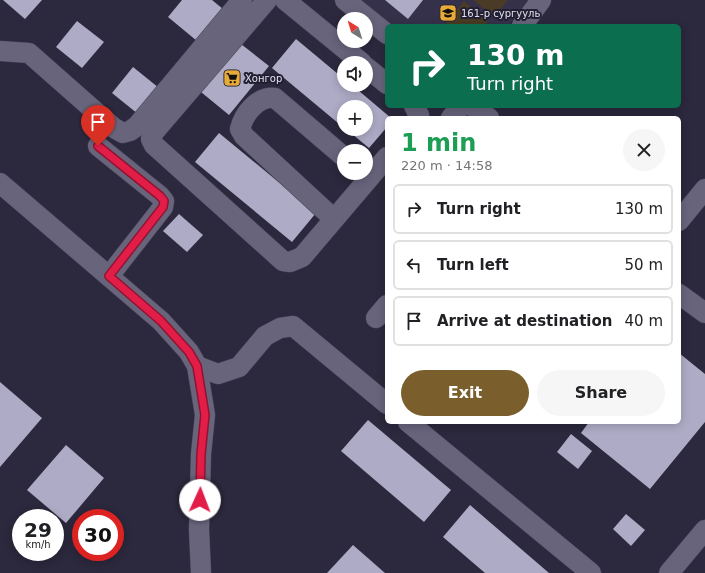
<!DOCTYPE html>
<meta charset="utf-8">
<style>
body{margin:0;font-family:"DejaVu Sans",sans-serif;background:#f6f6f6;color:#202124;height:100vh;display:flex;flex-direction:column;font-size:15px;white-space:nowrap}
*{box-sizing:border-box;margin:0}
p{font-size:13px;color:#757577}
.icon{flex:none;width:22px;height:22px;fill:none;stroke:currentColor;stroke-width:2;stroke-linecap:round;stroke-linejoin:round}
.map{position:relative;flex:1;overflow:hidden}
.drawer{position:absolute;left:385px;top:116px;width:296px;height:308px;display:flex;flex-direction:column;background:#fff;border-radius:6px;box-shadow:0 2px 10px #0003}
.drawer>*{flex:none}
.top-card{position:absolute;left:385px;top:24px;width:296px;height:84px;border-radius:6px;box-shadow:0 2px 10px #0003;background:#0b6e4f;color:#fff;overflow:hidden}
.needle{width:26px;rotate:322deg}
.buttons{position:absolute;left:337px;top:12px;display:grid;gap:8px}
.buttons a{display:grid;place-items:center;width:36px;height:36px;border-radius:50%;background:#fff;box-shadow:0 2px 10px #0003;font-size:20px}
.speed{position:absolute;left:12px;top:509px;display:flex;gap:8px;font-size:20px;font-weight:700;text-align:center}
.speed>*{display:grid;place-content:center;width:52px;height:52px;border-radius:50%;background:#fff;box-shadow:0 2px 10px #0003;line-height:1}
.speed small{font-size:10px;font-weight:400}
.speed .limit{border:6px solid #d22;background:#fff;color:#111}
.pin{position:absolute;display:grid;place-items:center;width:34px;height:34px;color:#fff;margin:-41px -17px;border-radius:50% 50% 50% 0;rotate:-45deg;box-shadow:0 0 4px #0007}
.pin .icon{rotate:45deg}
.me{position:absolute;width:44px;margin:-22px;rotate:2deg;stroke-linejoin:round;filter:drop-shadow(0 0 3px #0008)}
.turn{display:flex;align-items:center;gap:14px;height:84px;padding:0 16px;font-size:18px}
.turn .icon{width:52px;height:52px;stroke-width:2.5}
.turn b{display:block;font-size:28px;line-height:34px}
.round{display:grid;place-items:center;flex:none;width:42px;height:42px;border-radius:21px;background:#f6f6f6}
.overview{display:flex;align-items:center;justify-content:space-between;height:68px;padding:0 16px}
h1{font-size:24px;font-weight:800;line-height:30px;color:#1e9e55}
.action{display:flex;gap:8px;margin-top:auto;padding:8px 16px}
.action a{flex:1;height:46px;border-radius:24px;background:#7a5f2d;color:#fff;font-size:16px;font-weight:800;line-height:46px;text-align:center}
.action a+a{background:#f6f6f6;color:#202124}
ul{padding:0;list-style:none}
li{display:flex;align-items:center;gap:12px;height:50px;margin:0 8px 6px;padding:0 8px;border:2px solid #e0e0e0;border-radius:6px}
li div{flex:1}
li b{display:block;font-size:15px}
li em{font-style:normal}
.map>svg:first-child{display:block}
.built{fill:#35314b}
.green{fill:#493b25}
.building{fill:#aeabc6}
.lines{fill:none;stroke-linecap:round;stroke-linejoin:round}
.minor-casing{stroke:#494758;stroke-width:21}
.minor{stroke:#67647c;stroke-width:20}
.route-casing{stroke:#92132f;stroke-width:10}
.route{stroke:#e11d48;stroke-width:7}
.labels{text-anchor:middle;stroke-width:4;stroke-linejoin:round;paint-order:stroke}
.poi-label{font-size:10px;fill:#e1dfed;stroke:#221f33;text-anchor:start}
</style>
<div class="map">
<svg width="705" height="573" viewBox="0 0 705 573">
<rect width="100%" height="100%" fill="#2c283d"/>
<!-- built -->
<path class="built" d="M 361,0 L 529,0 L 508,26 L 393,26 Z"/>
<!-- green -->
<g class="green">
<path d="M 473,0 L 508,0 L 494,17 Z"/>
<path d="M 464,1 L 488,21 L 484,26 L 444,26 Z"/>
</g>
<!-- building -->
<g class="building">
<path d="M 3,0 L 42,0 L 25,19 Z"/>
<path d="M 182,0 L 212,0 L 223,9 L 197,41 L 168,17 Z"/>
<path d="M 385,0 L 423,0 L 408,19 Z"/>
<path d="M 77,21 L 104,42 L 82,68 L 56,47 Z"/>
<path d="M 296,39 L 344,79 L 344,85 L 352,85 L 391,118 L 387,118 L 387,127 L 369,148 L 346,129 L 366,129 L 366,107 L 344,107 L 344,128 L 272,68 Z"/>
<path d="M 241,44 L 269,66 L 229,115 L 201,92 Z"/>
<path d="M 133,67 L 159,88 L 138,114 L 112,93 Z"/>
<path d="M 219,133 L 316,213 L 292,242 L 195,162 Z"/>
<path d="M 179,214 L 203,235 L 187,252 L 163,231 Z"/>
<path d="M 679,353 L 705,374 L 705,422 L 650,489 L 581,433 L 589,422 L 679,422 Z"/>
<path d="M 0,382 L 42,418 L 0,467 Z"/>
<path d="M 368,420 L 451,490 L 424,522 L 341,451 Z"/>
<path d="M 571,434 L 592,451 L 578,469 L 557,452 Z"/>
<path d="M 66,445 L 104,478 L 66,523 L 27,490 Z"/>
<path d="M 470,505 L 549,573 L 485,573 L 443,537 Z"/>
<path d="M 626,514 L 645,530 L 631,546 L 613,529 Z"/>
<path d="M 353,545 L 385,573 L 327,573 Z"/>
</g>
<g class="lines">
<!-- minor casing -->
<g class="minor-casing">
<g id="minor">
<path d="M 267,0 L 154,132 L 151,139 L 154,145 L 283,261 L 290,262 L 302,257 L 387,157"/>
<path d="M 285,0 L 362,63"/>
<path d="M 345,0 L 387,34"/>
<path d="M 522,26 L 541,0"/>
<path d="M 0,51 L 29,53 L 114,128 L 123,133 L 130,131 L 137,126 L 242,0"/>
<path d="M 366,67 L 387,84"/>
<path d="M 414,106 L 419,115 L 417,118"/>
<path d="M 472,106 L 489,118"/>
<path d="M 451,118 L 461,106"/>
<path d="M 98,146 L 160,196 L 164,201 L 163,207 L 109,276"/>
<path d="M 0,183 L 161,321 L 189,352 L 197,366 L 205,415 L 201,454 L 199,530 L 201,573"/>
<path d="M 334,219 L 244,136 L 240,129 C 244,113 258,96 275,98 L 344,157"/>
<path d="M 679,221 L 705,189"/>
<path d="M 679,294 L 705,313"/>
<path d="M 376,318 L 387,305"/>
<path d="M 197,366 L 218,374 L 239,367 L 265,336 L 280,328 L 293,326 L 387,404"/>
<path d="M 408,422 L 591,573"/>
<path d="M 669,573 L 705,530"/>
</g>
</g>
<!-- minor -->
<use href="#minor" class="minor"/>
</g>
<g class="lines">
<!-- route casing -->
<g class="route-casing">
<path id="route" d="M 98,146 L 160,196 L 164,201 L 163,207 L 109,276 L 161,321 L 189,352 L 197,366 L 205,415 L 201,454 L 200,500"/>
</g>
<!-- route -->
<use href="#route" class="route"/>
</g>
<!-- icons -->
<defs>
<g id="school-square" transform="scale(0.9)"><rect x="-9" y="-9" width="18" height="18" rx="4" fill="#e9ab38" stroke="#221f33"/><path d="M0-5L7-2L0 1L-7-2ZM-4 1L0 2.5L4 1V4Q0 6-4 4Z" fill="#111"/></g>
<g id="supermarket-square" transform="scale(0.9)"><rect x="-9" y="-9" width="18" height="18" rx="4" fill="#e9ab38" stroke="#221f33"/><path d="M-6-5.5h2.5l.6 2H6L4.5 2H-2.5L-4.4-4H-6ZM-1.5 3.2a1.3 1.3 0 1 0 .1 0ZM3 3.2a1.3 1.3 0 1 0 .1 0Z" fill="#111"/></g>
</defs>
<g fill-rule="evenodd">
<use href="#school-square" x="448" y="13"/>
<use href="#supermarket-square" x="232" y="78"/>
</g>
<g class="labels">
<!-- poi labels -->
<g class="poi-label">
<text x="461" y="17">161-р сургууль</text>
<text x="245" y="82">Хонгор</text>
</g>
</g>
</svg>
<div class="buttons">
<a><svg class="needle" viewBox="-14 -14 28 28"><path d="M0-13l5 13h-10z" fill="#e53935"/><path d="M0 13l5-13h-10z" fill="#757577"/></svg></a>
<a><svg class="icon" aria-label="sound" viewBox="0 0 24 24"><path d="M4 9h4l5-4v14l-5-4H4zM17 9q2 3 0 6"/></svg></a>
<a>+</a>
<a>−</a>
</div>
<div class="speed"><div>29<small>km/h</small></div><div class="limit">30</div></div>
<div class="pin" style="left:98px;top:146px;background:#d93025"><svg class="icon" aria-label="arrive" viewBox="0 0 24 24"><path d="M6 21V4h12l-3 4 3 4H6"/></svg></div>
<svg class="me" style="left:200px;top:500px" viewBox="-20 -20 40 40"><circle r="19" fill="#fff"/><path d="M0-13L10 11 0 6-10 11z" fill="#e11d48"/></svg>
<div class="top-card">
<div class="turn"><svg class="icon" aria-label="right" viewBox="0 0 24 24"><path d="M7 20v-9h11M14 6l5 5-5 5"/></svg><div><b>130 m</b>Turn right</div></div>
</div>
<section class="drawer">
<div class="overview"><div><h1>1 min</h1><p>220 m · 14:58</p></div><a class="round"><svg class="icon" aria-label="close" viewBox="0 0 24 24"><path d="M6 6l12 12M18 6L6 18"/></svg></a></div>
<ul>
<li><svg class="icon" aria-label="right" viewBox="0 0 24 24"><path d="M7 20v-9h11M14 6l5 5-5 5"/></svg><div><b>Turn right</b></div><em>130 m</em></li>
<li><svg class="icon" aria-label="left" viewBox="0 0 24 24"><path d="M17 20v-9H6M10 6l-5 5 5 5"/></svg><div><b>Turn left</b></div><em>50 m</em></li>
<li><svg class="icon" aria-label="arrive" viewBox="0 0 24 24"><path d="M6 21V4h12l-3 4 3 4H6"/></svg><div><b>Arrive at destination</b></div><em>40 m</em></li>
</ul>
<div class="action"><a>Exit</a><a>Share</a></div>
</section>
</div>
